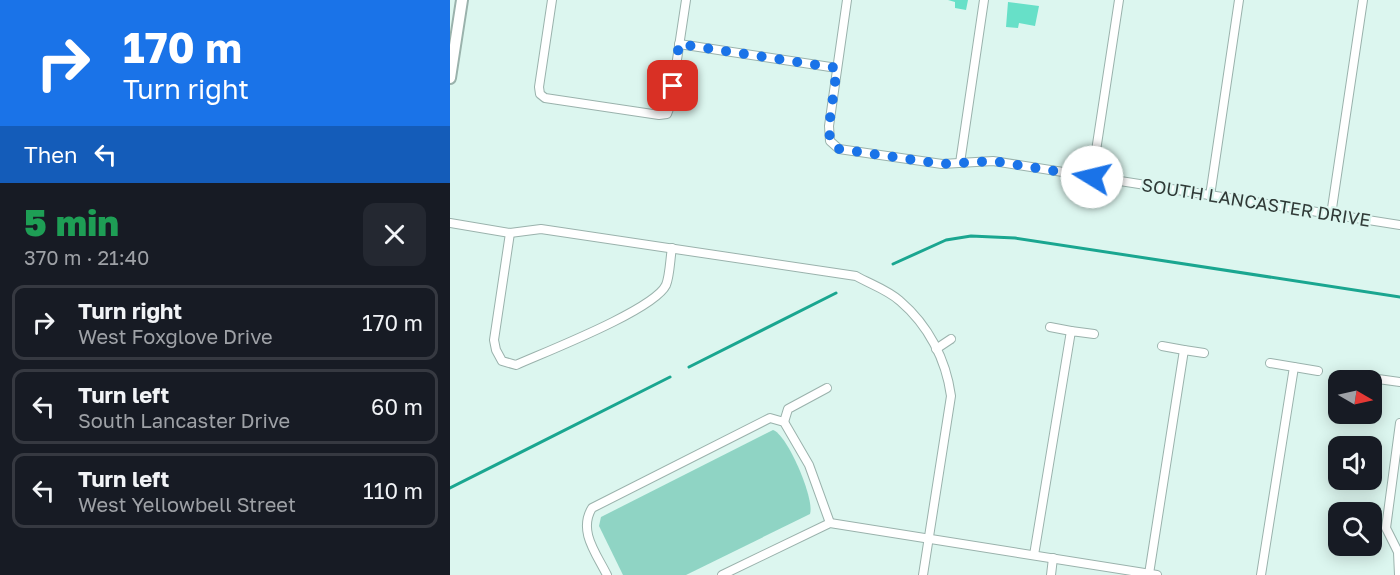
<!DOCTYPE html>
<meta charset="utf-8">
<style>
body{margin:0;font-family:"Golos Text",sans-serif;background:#242831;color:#f1f3f6;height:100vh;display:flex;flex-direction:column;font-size:22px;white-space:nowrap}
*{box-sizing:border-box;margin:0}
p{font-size:20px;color:#9ea1a6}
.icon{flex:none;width:33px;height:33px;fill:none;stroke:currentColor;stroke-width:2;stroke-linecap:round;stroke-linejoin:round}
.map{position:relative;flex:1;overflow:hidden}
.side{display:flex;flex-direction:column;background:#171b24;width:450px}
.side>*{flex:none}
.banner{background:#1a73e8;color:#fff;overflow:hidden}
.needle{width:39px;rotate:99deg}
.tools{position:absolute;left:878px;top:370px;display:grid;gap:12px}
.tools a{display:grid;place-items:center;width:54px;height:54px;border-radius:12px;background:#171b24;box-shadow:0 3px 15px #0003;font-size:30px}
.pin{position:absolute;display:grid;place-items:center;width:51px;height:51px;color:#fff;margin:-26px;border-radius:12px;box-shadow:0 3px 9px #0006}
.me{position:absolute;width:66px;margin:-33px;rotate:279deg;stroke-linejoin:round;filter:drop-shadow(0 0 4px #0008)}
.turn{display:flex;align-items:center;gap:21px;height:126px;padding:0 24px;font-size:27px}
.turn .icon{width:78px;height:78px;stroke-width:2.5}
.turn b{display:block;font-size:42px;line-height:51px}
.then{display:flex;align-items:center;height:57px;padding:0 24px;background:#0003;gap:12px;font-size:22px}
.round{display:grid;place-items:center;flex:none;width:63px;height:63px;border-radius:12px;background:#242831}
.head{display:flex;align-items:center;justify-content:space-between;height:102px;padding:0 24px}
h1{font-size:36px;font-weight:800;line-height:45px;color:#1e9e55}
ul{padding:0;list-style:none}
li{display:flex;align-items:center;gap:18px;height:75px;margin:0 12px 9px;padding:0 12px;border:3px solid #363941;border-radius:12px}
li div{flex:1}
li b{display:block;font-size:22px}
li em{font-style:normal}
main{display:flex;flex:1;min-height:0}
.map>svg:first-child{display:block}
.green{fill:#8fd4c4}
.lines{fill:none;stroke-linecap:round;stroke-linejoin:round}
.stream{stroke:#1aa690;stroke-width:3}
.building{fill:#67e0c8}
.street-casing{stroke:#9ab2ac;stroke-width:10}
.secondary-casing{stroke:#9ab2ac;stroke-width:14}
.street{stroke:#fff;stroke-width:8}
.secondary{stroke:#fff;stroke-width:10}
.route{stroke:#1a73e8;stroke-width:10;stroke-dasharray:0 18}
.labels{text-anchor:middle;stroke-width:4.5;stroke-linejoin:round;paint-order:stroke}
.street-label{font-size:18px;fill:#303a37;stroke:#dcf6ef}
</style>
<main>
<section class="side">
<div class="banner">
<div class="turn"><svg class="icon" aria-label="right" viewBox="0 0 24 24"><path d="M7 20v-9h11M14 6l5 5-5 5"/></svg><div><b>170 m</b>Turn right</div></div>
<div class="then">Then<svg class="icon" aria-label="left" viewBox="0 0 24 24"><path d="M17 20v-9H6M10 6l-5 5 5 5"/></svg></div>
</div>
<div class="head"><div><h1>5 min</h1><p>370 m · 21:40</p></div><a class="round"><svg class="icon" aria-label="close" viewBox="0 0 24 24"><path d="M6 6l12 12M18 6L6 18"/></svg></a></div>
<ul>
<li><svg class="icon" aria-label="right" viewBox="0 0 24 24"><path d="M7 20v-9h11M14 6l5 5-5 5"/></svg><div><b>Turn right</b><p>West Foxglove Drive</p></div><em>170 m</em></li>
<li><svg class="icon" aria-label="left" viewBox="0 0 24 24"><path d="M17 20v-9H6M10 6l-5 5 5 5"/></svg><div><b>Turn left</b><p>South Lancaster Drive</p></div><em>60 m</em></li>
<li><svg class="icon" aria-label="left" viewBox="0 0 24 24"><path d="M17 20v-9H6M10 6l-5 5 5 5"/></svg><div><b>Turn left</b><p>West Yellowbell Street</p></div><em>110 m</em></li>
</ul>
</section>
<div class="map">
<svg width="950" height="575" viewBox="0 0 950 575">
<rect width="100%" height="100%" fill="#dcf6ef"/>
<!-- green -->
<path class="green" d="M 323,430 C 337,434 365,499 360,514 L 236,575 L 173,575 L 149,526 L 151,517 Z"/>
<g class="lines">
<!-- stream -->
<g class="stream">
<path d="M 443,264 L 496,240 L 521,236 L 565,238 L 950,297"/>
<path d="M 239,367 L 386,293"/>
<path d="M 0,488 L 220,377"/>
</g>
</g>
<!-- building -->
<g class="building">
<path d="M 498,0 L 518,0 L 516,10 L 505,8 L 505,2 Z"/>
<path d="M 558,2 L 589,6 L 585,26 L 569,23 L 568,28 L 556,27 Z"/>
</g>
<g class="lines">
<!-- street casing -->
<g class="street-casing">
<g id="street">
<path d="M 102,0 L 89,87 L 90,94 L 95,98 L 209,115 L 217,114 L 220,106 L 236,0"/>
<path d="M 397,0 L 379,126 L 380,141 L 389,149 L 492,164 L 543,161 L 950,225"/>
<path d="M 229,44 L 387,68"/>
<path d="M 510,163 L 534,0"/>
<path d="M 642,177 L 669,0"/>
<path d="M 760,196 L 789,0"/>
<path d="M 881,215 L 913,0"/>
<path d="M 0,223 L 60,233 L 91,229 L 406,276 C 420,284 438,290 450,301 C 478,325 496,359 501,396 L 473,575"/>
<path d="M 60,233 L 44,340 L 46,350 L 52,361 L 66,365 C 95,352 204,310 216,285 C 220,275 220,259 222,248"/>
<path d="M 600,327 L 621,331"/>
<path d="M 712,346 L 734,350"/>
<path d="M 486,349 L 501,339"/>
<path d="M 820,363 L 868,371"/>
<path d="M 928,379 L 950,382"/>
<path d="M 334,422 L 338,409 L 377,388"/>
<path d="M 584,555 L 621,331 L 644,334"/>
<path d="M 699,574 L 734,350 L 754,353"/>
<path d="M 157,575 C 146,553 128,531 142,508 L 320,418 L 334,422 L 359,465 L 380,523"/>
<path d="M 272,575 L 380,523 L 707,575"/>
<path d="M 601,575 L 603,558"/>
<path d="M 811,575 L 844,367"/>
<path d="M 949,575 L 948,552 L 936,528 L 950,423"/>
</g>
</g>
<!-- secondary casing -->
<g class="secondary-casing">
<path id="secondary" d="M 0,78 L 12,0"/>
</g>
<!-- street -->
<use href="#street" class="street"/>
<!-- secondary -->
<use href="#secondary" class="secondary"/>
</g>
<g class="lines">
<!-- route -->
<path class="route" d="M 223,86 L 229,44 L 387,68 L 379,126 L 380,141 L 389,149 L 492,164 L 543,161 L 642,177"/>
</g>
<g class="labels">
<!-- street labels -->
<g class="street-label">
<text transform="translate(806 203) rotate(9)" y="6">SOUTH LANCASTER DRIVE</text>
</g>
</g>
</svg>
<div class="tools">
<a><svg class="needle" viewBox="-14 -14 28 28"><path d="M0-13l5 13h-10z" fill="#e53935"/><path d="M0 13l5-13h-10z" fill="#9ea1a6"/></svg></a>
<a><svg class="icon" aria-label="sound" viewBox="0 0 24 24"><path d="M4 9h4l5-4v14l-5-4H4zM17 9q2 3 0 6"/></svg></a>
<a><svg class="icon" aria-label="search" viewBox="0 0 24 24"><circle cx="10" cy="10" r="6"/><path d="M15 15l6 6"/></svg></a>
</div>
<div class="pin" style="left:223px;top:86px;background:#d93025"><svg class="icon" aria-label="arrive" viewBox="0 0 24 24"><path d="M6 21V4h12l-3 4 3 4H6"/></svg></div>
<svg class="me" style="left:642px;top:177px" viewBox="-20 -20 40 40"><circle r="19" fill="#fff"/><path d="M0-13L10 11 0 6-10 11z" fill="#1a73e8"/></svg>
</div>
</main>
